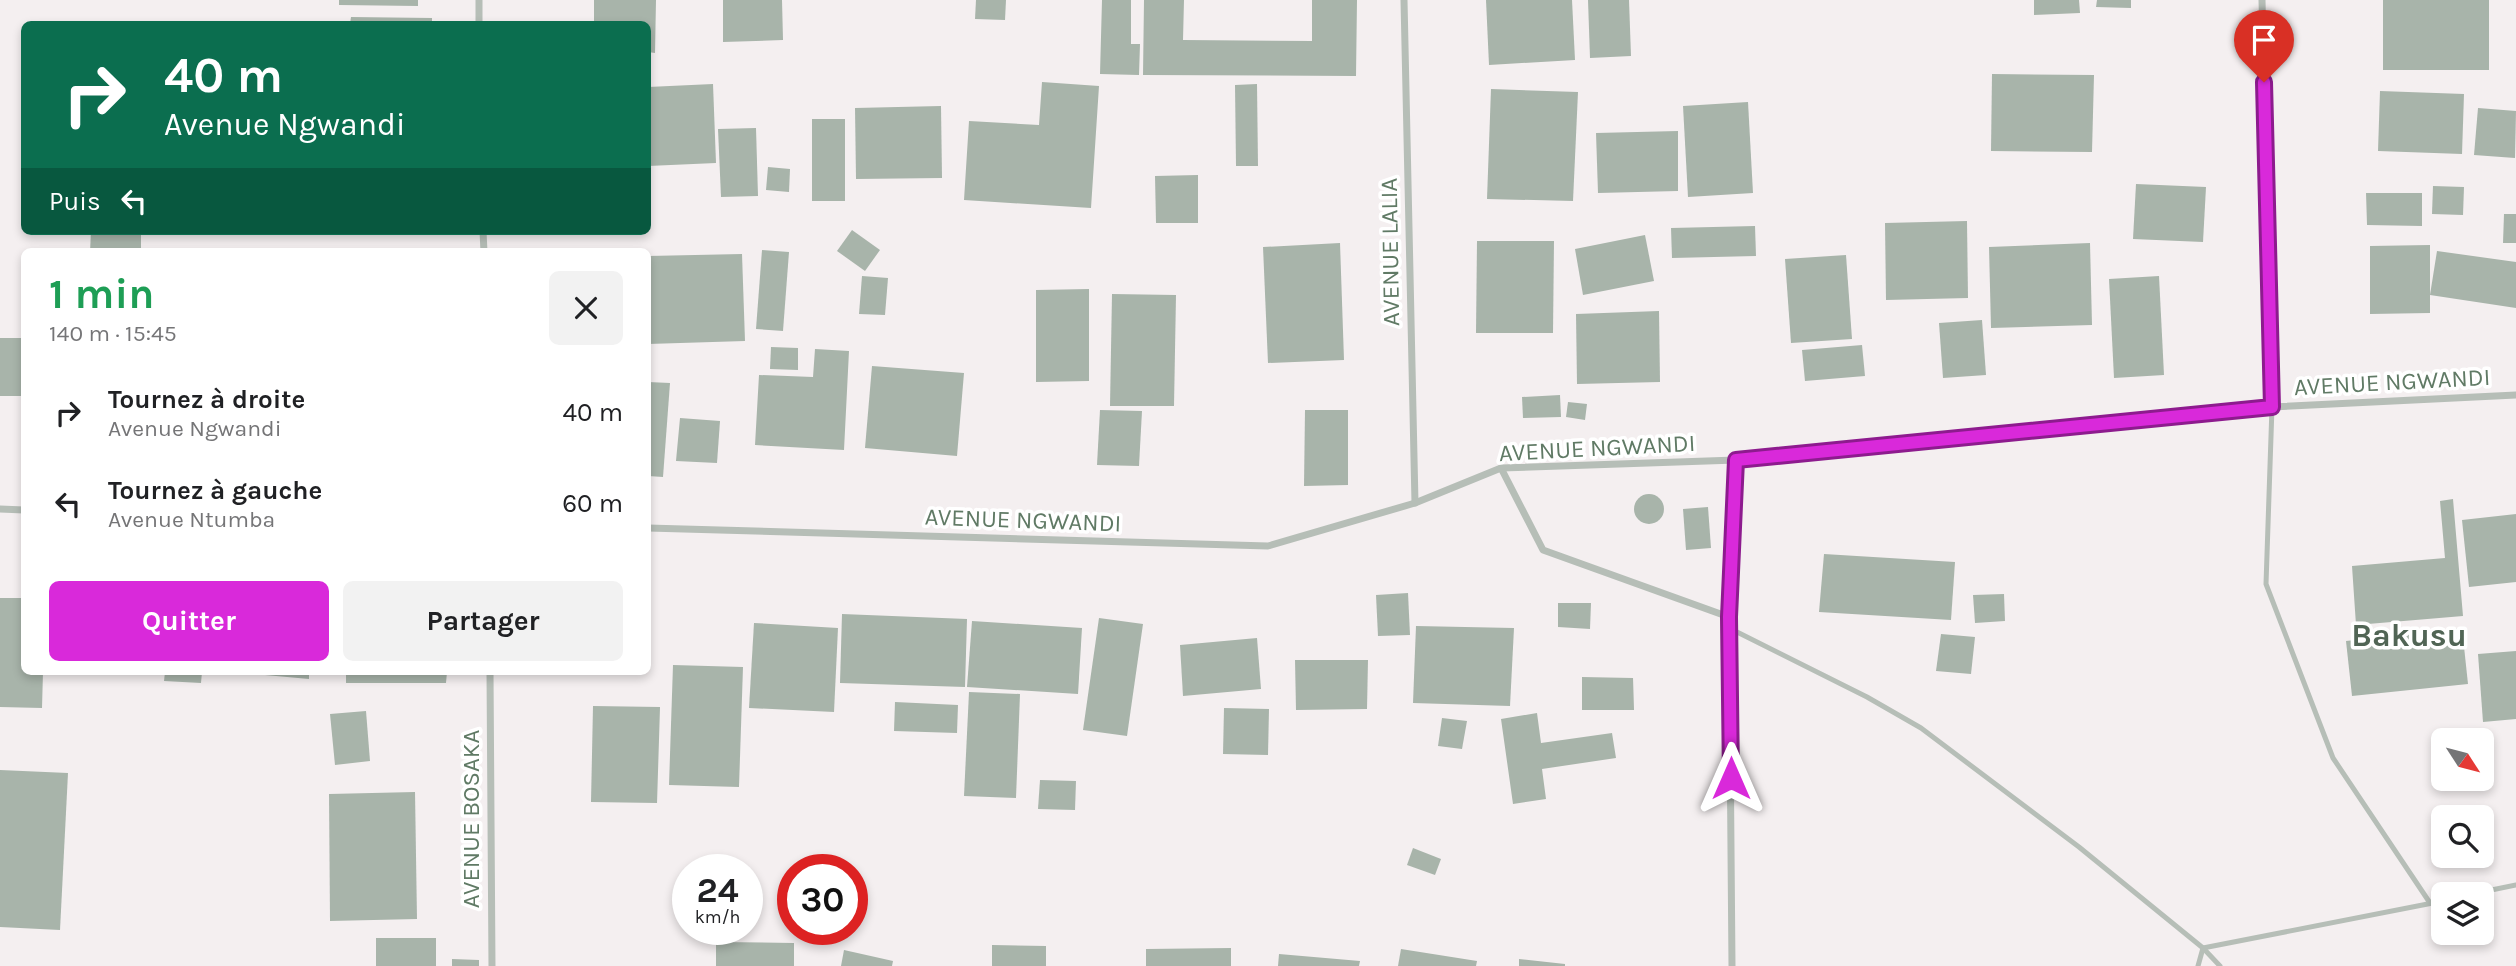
<!DOCTYPE html>
<html lang="fr">
<meta charset="utf-8">
<style>
body{margin:0;font-family:Karla,sans-serif;background:#f2f2f2;color:#202124;height:100vh;display:flex;flex-direction:column;font-size:26px;white-space:nowrap}
*{box-sizing:border-box;margin:0}
p{font-size:23px;color:#757577}
.icon{flex:none;width:38px;height:38px;fill:none;stroke:currentColor;stroke-width:2;stroke-linecap:round;stroke-linejoin:round}
.map{position:relative;flex:1;overflow:hidden}
.drawer{position:absolute;left:21px;top:248px;width:630px;height:427px;display:flex;flex-direction:column;background:#fff;border-radius:10px;box-shadow:0 4px 10px #0003}
.drawer>*{flex:none}
.top-card{position:absolute;left:21px;top:21px;width:630px;height:214px;border-radius:10px;box-shadow:0 4px 10px #0003;background:#0b6e4f;color:#fff;overflow:hidden}
.needle{width:46px;rotate:126deg}
.buttons{position:absolute;left:2431px;top:728px;display:grid;gap:14px}
.buttons a{display:grid;place-items:center;width:63px;height:63px;border-radius:10px;background:#fff;box-shadow:0 4px 10px #0003;font-size:35px}
.speed{position:absolute;left:672px;top:854px;display:flex;gap:14px;font-size:35px;font-weight:700;text-align:center}
.speed>*{display:grid;place-content:center;width:91px;height:91px;border-radius:50%;background:#fff;box-shadow:0 4px 10px #0003;line-height:1}
.speed small{font-size:18px;font-weight:400}
.speed .limit{border:10px solid #d22;background:#fff;color:#111}
.pin{position:absolute;display:grid;place-items:center;width:60px;height:60px;color:#fff;margin:-72px -30px;border-radius:50% 50% 50% 0;rotate:-45deg;box-shadow:0 0 7px #0007}
.pin .icon{rotate:45deg}
.me{position:absolute;width:77px;margin:-38px;rotate:0deg;stroke-linejoin:round;filter:drop-shadow(0 0 5px #0008)}
.turn{display:flex;align-items:center;gap:24px;height:147px;padding:0 28px;font-size:32px}
.turn .icon{width:91px;height:91px;stroke-width:2.5}
.turn b{display:block;font-size:49px;line-height:60px}
.then{display:flex;align-items:center;height:66px;padding:0 28px;background:#0003;gap:14px;font-size:26px}
.round{display:grid;place-items:center;flex:none;width:74px;height:74px;border-radius:10px;background:#f2f2f2}
.overview{display:flex;align-items:center;justify-content:space-between;height:119px;padding:0 28px}
h1{font-size:42px;font-weight:700;line-height:52px;color:#1e9e55}
.button{display:flex;gap:14px;margin-top:auto;padding:14px 28px}
.button a{flex:1;height:80px;border-radius:10px;background:#d929da;color:#fff;font-size:28px;font-weight:700;line-height:80px;text-align:center}
.button a+a{background:#f2f2f2;color:#202124}
ul{padding:0;list-style:none}
li{display:flex;align-items:center;gap:21px;height:91px;padding:0 28px}
li div{flex:1}
li b{display:block;font-size:26px}
li em{font-style:normal}
.map>svg:first-child{display:block}
.building{fill:#a8b4aa}
.lines{fill:none;stroke-linecap:round;stroke-linejoin:round}
.lane{stroke:#b6beb7;stroke-width:5}
.street{stroke:#b6beb7;stroke-width:7}
.route-casing{stroke:#8d1b8e;stroke-width:18}
.route{stroke:#d929da;stroke-width:12}
.labels{text-anchor:middle;stroke-width:7;stroke-linejoin:round;paint-order:stroke}
.street-label{font-size:24px;fill:#607a65;stroke:#fff}
.district-label{font-size:32px;font-weight:bold;fill:#516555;stroke:#fff}
</style>
<div class="map">
<svg width="2516" height="966" viewBox="0 0 2516 966">
<rect width="100%" height="100%" fill="#f4eff0"/>
<!-- building -->
<g class="building">
<path d="M 339,0 L 418,0 L 418,6 L 339,5 Z"/>
<path d="M 594,0 L 656,0 L 655,53 L 648,52 L 648,24 L 594,24 Z"/>
<path d="M 723,0 L 782,0 L 783,40 L 723,42 Z"/>
<path d="M 976,0 L 1006,0 L 1005,20 L 975,19 Z"/>
<path d="M 1102,0 L 1131,0 L 1131,44 L 1140,44 L 1139,75 L 1100,74 Z"/>
<path d="M 1144,0 L 1184,0 L 1183,40 L 1312,41 L 1312,0 L 1357,0 L 1356,76 L 1143,75 Z"/>
<path d="M 1486,0 L 1572,0 L 1575,60 L 1489,65 Z"/>
<path d="M 1588,0 L 1629,0 L 1631,56 L 1590,58 Z"/>
<path d="M 2034,0 L 2079,0 L 2080,13 L 2034,15 Z"/>
<path d="M 2097,0 L 2131,0 L 2131,8 L 2096,7 Z"/>
<rect x="2383" y="0" width="106" height="70"/>
<path d="M 351,17 L 432,18 L 432,24 L 350,24 Z"/>
<path d="M 1992,74 L 2094,75 L 2092,152 L 1991,151 Z"/>
<path d="M 1042,82 L 1099,86 L 1091,208 L 964,200 L 969,121 L 1039,125 Z"/>
<path d="M 713,84 L 716,163 L 648,166 L 648,87 Z"/>
<path d="M 1257,84 L 1258,166 L 1236,166 L 1235,85 Z"/>
<path d="M 1491,89 L 1578,92 L 1573,201 L 1487,199 Z"/>
<path d="M 2380,91 L 2464,94 L 2462,154 L 2378,151 Z"/>
<path d="M 1748,102 L 1753,193 L 1688,197 L 1683,106 Z"/>
<path d="M 941,106 L 942,178 L 856,179 L 855,108 Z"/>
<path d="M 2478,108 L 2516,111 L 2515,158 L 2474,155 Z"/>
<rect x="812" y="119" width="33" height="82"/>
<path d="M 756,128 L 758,196 L 721,197 L 718,129 Z"/>
<path d="M 1678,131 L 1678,191 L 1598,193 L 1596,133 Z"/>
<path d="M 768,167 L 790,169 L 789,192 L 766,190 Z"/>
<path d="M 1198,175 L 1198,223 L 1156,223 L 1155,176 Z"/>
<path d="M 2136,184 L 2206,187 L 2203,242 L 2133,239 Z"/>
<path d="M 2433,186 L 2464,187 L 2463,215 L 2432,214 Z"/>
<path d="M 2366,193 L 2422,193 L 2422,226 L 2367,225 Z"/>
<path d="M 2504,214 L 2516,214 L 2516,243 L 2503,243 Z"/>
<path d="M 1967,221 L 1968,298 L 1886,300 L 1885,223 Z"/>
<path d="M 1755,226 L 1756,256 L 1672,258 L 1671,228 Z"/>
<path d="M 852,230 L 880,250 L 865,271 L 837,251 Z"/>
<path d="M 91,231 L 141,231 L 141,252 L 90,252 Z"/>
<path d="M 1645,235 L 1654,281 L 1583,295 L 1575,249 Z"/>
<path d="M 1477,241 L 1554,241 L 1553,333 L 1476,333 Z"/>
<path d="M 1340,243 L 1344,360 L 1268,363 L 1263,247 Z"/>
<path d="M 2090,243 L 2092,325 L 1991,328 L 1989,247 Z"/>
<path d="M 2430,245 L 2430,313 L 2370,314 L 2370,246 Z"/>
<path d="M 762,250 L 789,252 L 783,331 L 756,329 Z"/>
<path d="M 2437,251 L 2516,262 L 2516,308 L 2430,295 Z"/>
<path d="M 742,254 L 745,341 L 648,344 L 648,256 Z"/>
<path d="M 1846,255 L 1852,339 L 1791,343 L 1785,259 Z"/>
<path d="M 862,276 L 888,278 L 885,315 L 859,314 Z"/>
<path d="M 2159,276 L 2164,375 L 2114,378 L 2109,279 Z"/>
<path d="M 1089,289 L 1089,381 L 1036,382 L 1036,290 Z"/>
<path d="M 1112,294 L 1176,295 L 1174,406 L 1110,406 Z"/>
<path d="M 1659,311 L 1660,382 L 1577,384 L 1576,314 Z"/>
<path d="M 1982,320 L 1986,375 L 1943,378 L 1939,323 Z"/>
<rect x="0" y="338" width="24" height="58"/>
<path d="M 1862,345 L 1865,376 L 1805,381 L 1802,350 Z"/>
<path d="M 771,347 L 798,348 L 798,370 L 770,369 Z"/>
<path d="M 815,349 L 849,351 L 844,450 L 755,445 L 759,375 L 813,377 Z"/>
<path d="M 872,366 L 964,373 L 957,456 L 865,448 Z"/>
<path d="M 648,382 L 670,383 L 663,477 L 648,476 Z"/>
<path d="M 1560,395 L 1561,417 L 1523,418 L 1522,397 Z"/>
<path d="M 1568,402 L 1587,404 L 1585,420 L 1566,417 Z"/>
<path d="M 1100,410 L 1142,411 L 1139,466 L 1097,465 Z"/>
<path d="M 1305,410 L 1348,410 L 1348,485 L 1304,486 Z"/>
<path d="M 680,418 L 720,421 L 717,463 L 676,461 Z"/>
<circle cx="1649" cy="509" r="15"/>
<path d="M 2453,499 L 2463,616 L 2356,625 L 2352,566 L 2445,558 L 2440,501 Z"/>
<path d="M 1708,507 L 1711,548 L 1686,550 L 1683,509 Z"/>
<path d="M 2516,514 L 2516,582 L 2469,587 L 2462,520 Z"/>
<path d="M 1824,554 L 1955,562 L 1951,620 L 1819,612 Z"/>
<path d="M 1408,593 L 1410,635 L 1378,636 L 1376,595 Z"/>
<path d="M 2004,594 L 2005,621 L 1975,623 L 1973,595 Z"/>
<path d="M 0,598 L 24,598 L 24,672 L 43,672 L 42,708 L 0,707 Z"/>
<path d="M 1558,603 L 1591,603 L 1590,629 L 1558,627 Z"/>
<path d="M 842,614 L 967,619 L 965,687 L 840,683 Z"/>
<path d="M 1099,618 L 1143,624 L 1127,736 L 1083,730 Z"/>
<path d="M 972,621 L 1082,628 L 1078,694 L 967,687 Z"/>
<path d="M 754,623 L 838,628 L 834,712 L 749,708 Z"/>
<path d="M 1416,626 L 1514,628 L 1510,706 L 1413,703 Z"/>
<path d="M 2462,628 L 2468,684 L 2352,696 L 2346,641 Z"/>
<path d="M 1941,634 L 1975,637 L 1971,674 L 1936,671 Z"/>
<path d="M 1257,638 L 1261,689 L 1183,696 L 1180,645 Z"/>
<path d="M 2516,651 L 2516,719 L 2483,722 L 2478,654 Z"/>
<path d="M 1295,660 L 1368,660 L 1367,709 L 1296,710 Z"/>
<path d="M 673,665 L 743,667 L 739,787 L 669,785 Z"/>
<path d="M 165,672 L 202,672 L 201,683 L 164,681 Z"/>
<path d="M 253,672 L 309,672 L 309,679 L 253,674 Z"/>
<path d="M 346,672 L 447,672 L 446,683 L 346,683 Z"/>
<path d="M 1582,677 L 1633,678 L 1634,710 L 1582,710 Z"/>
<path d="M 969,692 L 1020,694 L 1016,798 L 964,796 Z"/>
<path d="M 895,702 L 958,705 L 957,733 L 894,731 Z"/>
<path d="M 593,706 L 660,707 L 657,803 L 591,802 Z"/>
<path d="M 1224,708 L 1269,709 L 1268,755 L 1223,754 Z"/>
<path d="M 366,711 L 370,761 L 335,765 L 330,714 Z"/>
<path d="M 1537,713 L 1541,743 L 1612,733 L 1616,758 L 1542,769 L 1546,799 L 1513,804 L 1501,719 Z"/>
<path d="M 1442,718 L 1467,721 L 1462,749 L 1438,746 Z"/>
<path d="M 0,770 L 68,773 L 60,930 L 0,927 Z"/>
<path d="M 1040,780 L 1076,781 L 1075,810 L 1038,809 Z"/>
<path d="M 415,792 L 417,919 L 330,921 L 329,794 Z"/>
<path d="M 1413,848 L 1441,859 L 1435,875 L 1407,865 Z"/>
<rect x="376" y="938" width="60" height="28"/>
<path d="M 716,942 L 794,943 L 794,966 L 716,966 Z"/>
<path d="M 992,945 L 1046,946 L 1046,966 L 992,966 Z"/>
<path d="M 1231,948 L 1231,966 L 1146,966 L 1146,949 Z"/>
<path d="M 1401,949 L 1477,961 L 1476,966 L 1398,966 Z"/>
<path d="M 844,950 L 893,961 L 892,966 L 841,966 Z"/>
<path d="M 1279,954 L 1360,961 L 1359,966 L 1278,966 Z"/>
<path d="M 452,959 L 479,960 L 479,966 L 452,966 Z"/>
<path d="M 1519,959 L 1565,964 L 1565,966 L 1519,966 Z"/>
</g>
<g class="lines">
<!-- lane -->
<g class="lane">
<path d="M 2272,407 L 2266,584 L 2333,758 L 2430,903"/>
<path d="M 1731,622 L 1733,630 L 1867,697 L 1921,728 L 2079,847 L 2203,948 L 2220,966"/>
<path d="M 2472,894 L 2516,885"/>
<path d="M 2198,966 L 2203,948 L 2443,901"/>
</g>
<!-- street -->
<g class="street">
<path d="M 479,0 L 479,24"/>
<path d="M 1404,0 L 1415,503"/>
<path d="M 2262,0 L 2272,407"/>
<path d="M 483,231 L 484,252"/>
<path d="M 1501,468 L 1543,550 L 1729,617"/>
<path d="M 0,509 L 24,510"/>
<path d="M 648,528 L 1268,546 L 1415,503 L 1501,468 L 1736,460 L 2272,407 L 2516,395"/>
<path d="M 490,672 L 492,966"/>
<path d="M 1732,966 L 1729,617 L 1736,460"/>
</g>
</g>
<g class="lines">
<!-- route casing -->
<g class="route-casing">
<path id="route" d="M 1731,778 L 1729,617 L 1736,460 L 2272,407 L 2264,82"/>
</g>
<!-- route -->
<use href="#route" class="route"/>
</g>
<g class="labels">
<!-- street labels -->
<g class="street-label">
<text transform="translate(1390 252) rotate(-91)" y="8">AVENUE LALIA</text>
<text transform="translate(2392 382) rotate(-3)" y="8">AVENUE NGWANDI</text>
<text transform="translate(1597 448) rotate(-3)" y="8">AVENUE NGWANDI</text>
<text transform="translate(1023 520) rotate(2)" y="8">AVENUE NGWANDI</text>
<text transform="translate(471 819) rotate(-90)" y="8">AVENUE BOSAKA</text>
</g>
<!-- district labels -->
<g class="district-label">
<text x="2409" y="646">Bakusu</text>
</g>
</g>
</svg>
<div class="buttons">
<a><svg class="needle" viewBox="-14 -14 28 28"><path d="M0-13l5 13h-10z" fill="#e53935"/><path d="M0 13l5-13h-10z" fill="#757577"/></svg></a>
<a><svg class="icon" aria-label="search" viewBox="0 0 24 24"><circle cx="10" cy="10" r="6"/><path d="M15 15l6 6"/></svg></a>
<a><svg class="icon" aria-label="layers" viewBox="0 0 24 24"><path d="M12 4l9 5-9 5-9-5zM3 14l9 5 9-5"/></svg></a>
</div>
<div class="speed"><div>24<small>km/h</small></div><div class="limit">30</div></div>
<div class="pin" style="left:2264px;top:82px;background:#d93025"><svg class="icon" aria-label="arrive" viewBox="0 0 24 24"><path d="M6 21V4h12l-3 4 3 4H6"/></svg></div>
<svg class="me" style="left:1731px;top:778px" viewBox="-20 -20 40 40"><path d="M0-17L14 15 0 8-14 15z" fill="#d929da" stroke="#fff" stroke-width="4"/></svg>
<div class="top-card">
<div class="turn"><svg class="icon" aria-label="right" viewBox="0 0 24 24"><path d="M7 20v-9h11M14 6l5 5-5 5"/></svg><div><b>40 m</b>Avenue Ngwandi</div></div>
<div class="then">Puis<svg class="icon" aria-label="left" viewBox="0 0 24 24"><path d="M17 20v-9H6M10 6l-5 5 5 5"/></svg></div>
</div>
<section class="drawer">
<div class="overview"><div><h1>1 min</h1><p>140 m · 15:45</p></div><a class="round"><svg class="icon" aria-label="close" viewBox="0 0 24 24"><path d="M6 6l12 12M18 6L6 18"/></svg></a></div>
<ul>
<li><svg class="icon" aria-label="right" viewBox="0 0 24 24"><path d="M7 20v-9h11M14 6l5 5-5 5"/></svg><div><b>Tournez à droite</b><p>Avenue Ngwandi</p></div><em>40 m</em></li>
<li><svg class="icon" aria-label="left" viewBox="0 0 24 24"><path d="M17 20v-9H6M10 6l-5 5 5 5"/></svg><div><b>Tournez à gauche</b><p>Avenue Ntumba</p></div><em>60 m</em></li>
</ul>
<div class="button"><a>Quitter</a><a>Partager</a></div>
</section>
</div>
